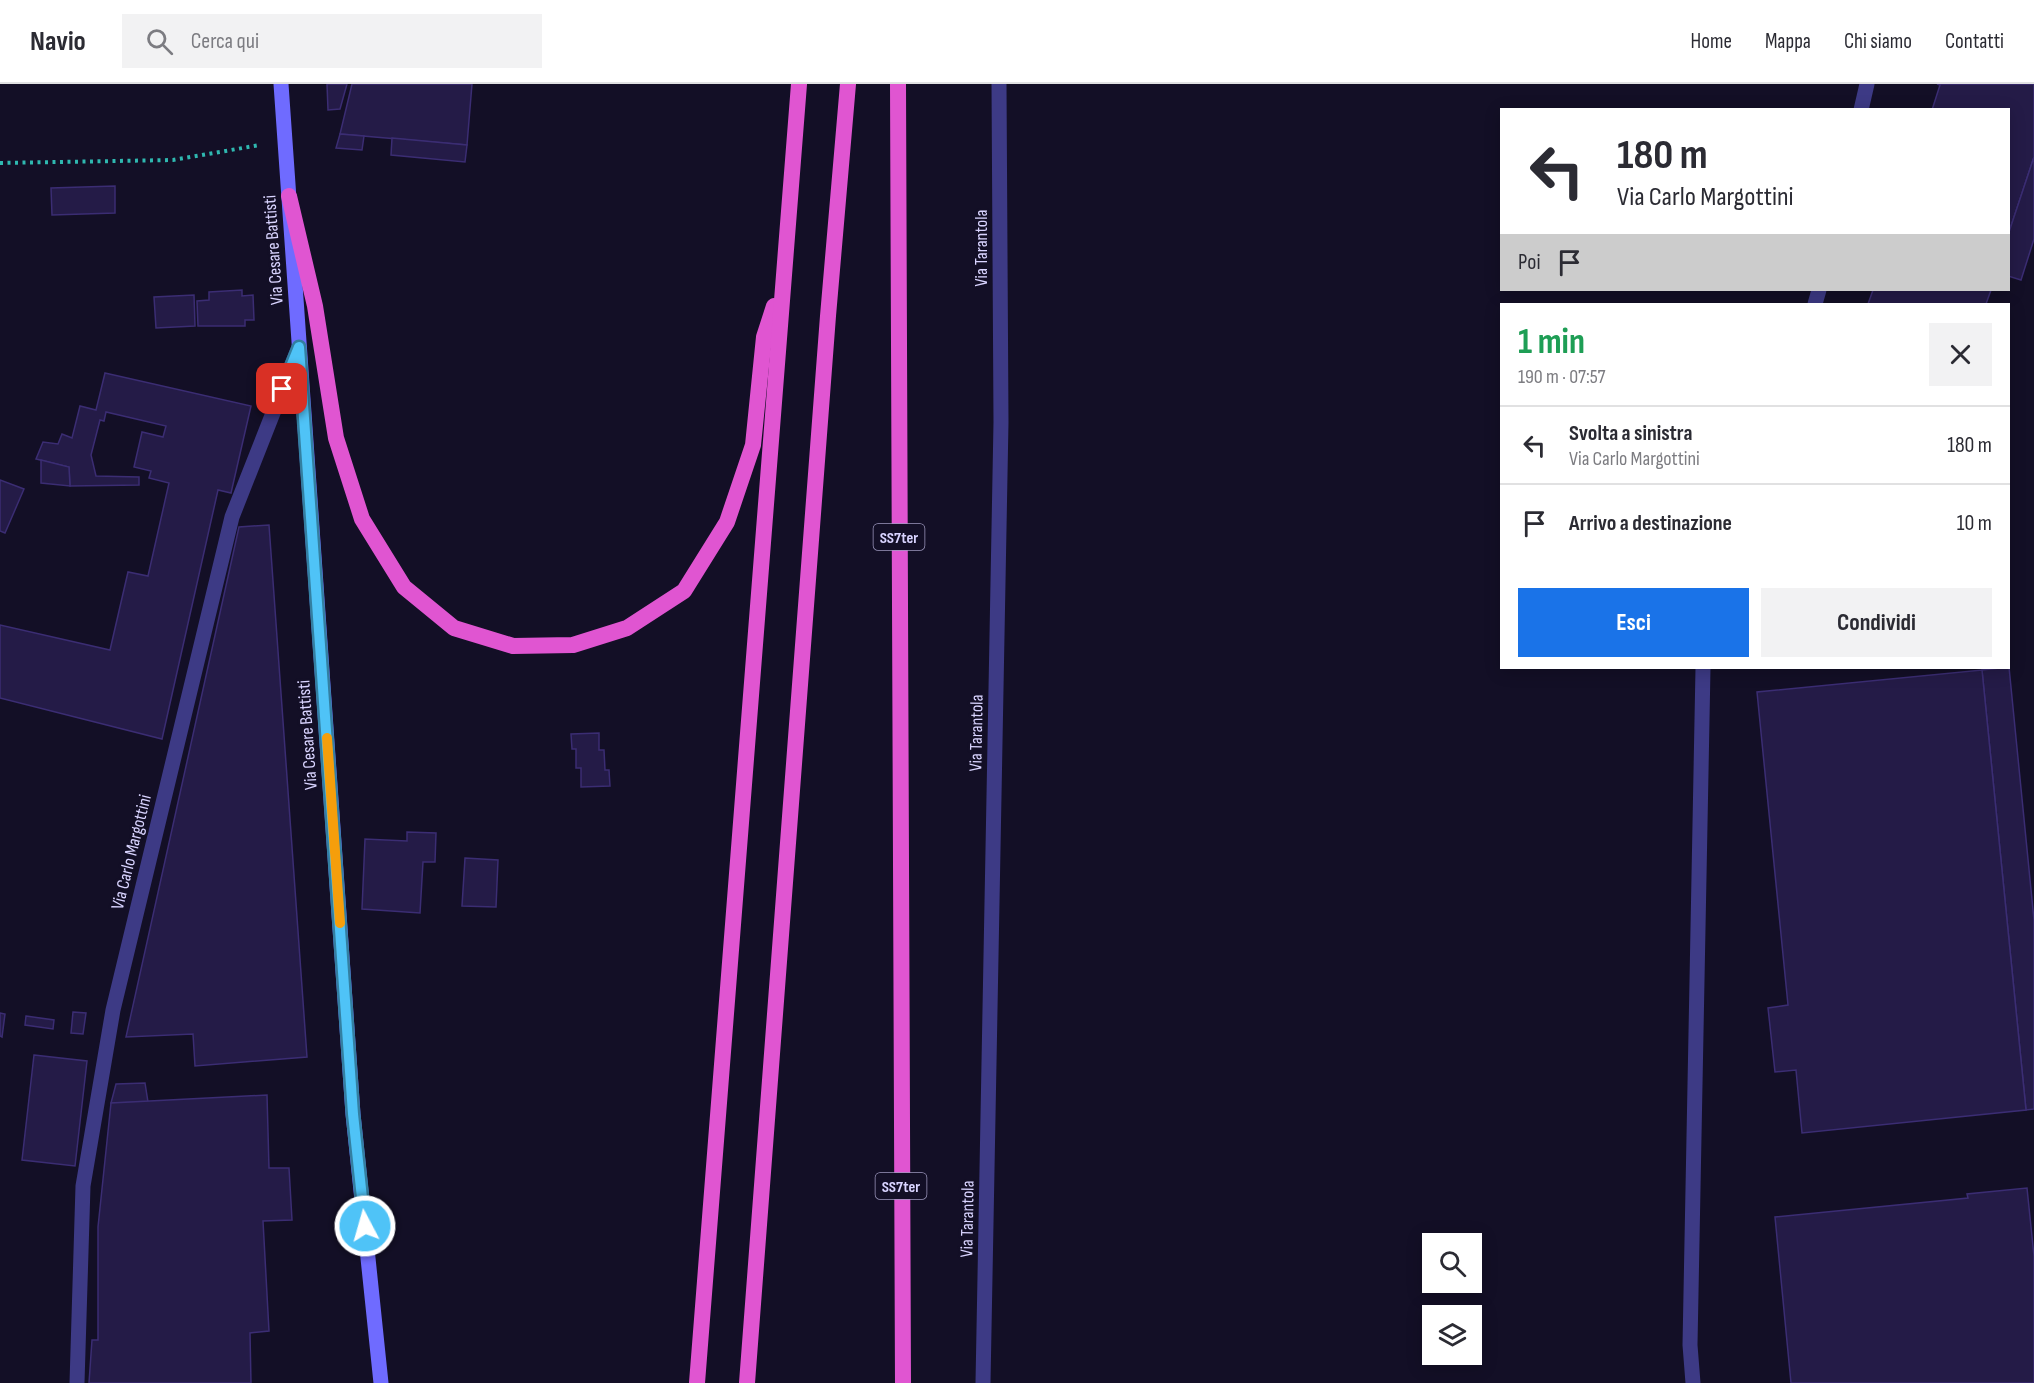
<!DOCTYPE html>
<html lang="it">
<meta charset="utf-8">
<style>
body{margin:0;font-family:"Sofia Sans Condensed",sans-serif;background:#f2f2f3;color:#2b2b33;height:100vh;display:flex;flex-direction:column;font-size:22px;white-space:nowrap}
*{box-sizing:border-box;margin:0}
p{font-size:20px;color:#7c7c81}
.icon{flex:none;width:33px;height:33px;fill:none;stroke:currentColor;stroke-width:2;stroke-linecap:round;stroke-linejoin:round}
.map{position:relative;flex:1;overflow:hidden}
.drawer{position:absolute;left:1500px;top:219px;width:510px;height:366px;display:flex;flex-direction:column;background:#fff;border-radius:0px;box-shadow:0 3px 15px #0003}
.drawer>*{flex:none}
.banner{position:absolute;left:1500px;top:24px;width:510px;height:183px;border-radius:0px;box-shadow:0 3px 15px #0003;background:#fff;color:#2b2b33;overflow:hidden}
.fabs{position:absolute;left:1422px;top:1149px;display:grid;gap:12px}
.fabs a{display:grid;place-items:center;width:60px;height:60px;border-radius:0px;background:#fff;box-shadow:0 3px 15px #0003;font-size:30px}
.pin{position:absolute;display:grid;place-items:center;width:51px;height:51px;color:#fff;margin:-26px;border-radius:12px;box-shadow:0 3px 9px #0006}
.me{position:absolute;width:66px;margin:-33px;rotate:354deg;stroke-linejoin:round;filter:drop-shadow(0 0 4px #0008)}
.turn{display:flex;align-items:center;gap:21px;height:126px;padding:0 18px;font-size:27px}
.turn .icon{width:78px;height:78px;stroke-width:2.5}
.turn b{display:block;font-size:42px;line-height:51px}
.then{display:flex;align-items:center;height:57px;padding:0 18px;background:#0003;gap:12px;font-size:22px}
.round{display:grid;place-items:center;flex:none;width:63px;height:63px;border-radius:0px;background:#f2f2f3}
.summary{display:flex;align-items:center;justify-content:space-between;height:102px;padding:0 18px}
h1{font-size:36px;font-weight:700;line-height:45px;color:#1e9e55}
.action{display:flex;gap:12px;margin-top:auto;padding:12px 18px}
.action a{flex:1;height:69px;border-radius:0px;background:#1a73e8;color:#fff;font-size:24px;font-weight:700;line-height:69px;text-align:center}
.action a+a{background:#f2f2f3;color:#2b2b33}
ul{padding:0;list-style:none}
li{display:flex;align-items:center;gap:18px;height:78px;padding:0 18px;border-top:2px solid #e1e1e2}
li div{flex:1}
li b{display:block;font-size:22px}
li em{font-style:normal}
header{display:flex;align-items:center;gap:36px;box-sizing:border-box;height:84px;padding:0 30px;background:#fff;border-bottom:2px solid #e1e1e2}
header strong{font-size:28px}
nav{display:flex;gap:33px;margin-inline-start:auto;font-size:21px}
.search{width:420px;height:54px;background:#f2f2f3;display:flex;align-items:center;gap:15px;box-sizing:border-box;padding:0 21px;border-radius:0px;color:#7c7c81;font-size:22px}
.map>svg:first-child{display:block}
.building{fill:#241b47;stroke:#3b2d73;stroke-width:1.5}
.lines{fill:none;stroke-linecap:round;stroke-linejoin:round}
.path{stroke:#2fb8b0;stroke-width:4;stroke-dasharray:3 4.5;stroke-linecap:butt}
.service{stroke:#3d3a85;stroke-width:15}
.minor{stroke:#3d3a85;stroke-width:15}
.secondary{stroke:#6f6bff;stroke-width:15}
.trunk{stroke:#e055d1;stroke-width:16}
.route-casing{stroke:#337fa1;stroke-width:15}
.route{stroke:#4fc3f7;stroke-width:10}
.slow{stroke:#f59e0b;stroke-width:10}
.labels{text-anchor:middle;stroke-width:5;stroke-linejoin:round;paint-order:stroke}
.shield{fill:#130f26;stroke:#9e99be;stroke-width:1.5}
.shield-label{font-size:16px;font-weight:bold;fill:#d9d4ff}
.street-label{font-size:18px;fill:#d9d4ff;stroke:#130f26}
</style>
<header>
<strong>Navio</strong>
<div class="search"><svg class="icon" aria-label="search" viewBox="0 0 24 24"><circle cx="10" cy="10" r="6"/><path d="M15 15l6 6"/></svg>Cerca qui</div>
<nav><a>Home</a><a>Mappa</a><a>Chi siamo</a><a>Contatti</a></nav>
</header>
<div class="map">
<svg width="2034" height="1299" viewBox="0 0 2034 1299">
<rect width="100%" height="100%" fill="#130f26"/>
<!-- building -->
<g class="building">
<path d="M 327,0 L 347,0 L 340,25 L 328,26 Z"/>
<path d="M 352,0 L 472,0 L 467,61 L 340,50 Z"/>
<path d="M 1937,0 L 2034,0 L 2034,73 L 2008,151 L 2008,26 L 1932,26 L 1940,1 Z"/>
<path d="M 340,50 L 364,52 L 362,66 L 336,64 Z"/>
<path d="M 392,54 L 467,61 L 465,78 L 391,71 Z"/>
<path d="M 2034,73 L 2034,155 L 2021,196 L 2008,192 L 2008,151 Z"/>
<path d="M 115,102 L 115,129 L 52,131 L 51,104 Z"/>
<path d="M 242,206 L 242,212 L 253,211 L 254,236 L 245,236 L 245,242 L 198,242 L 197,217 L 209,216 L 209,208 Z"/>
<path d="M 1873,206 L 1991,206 L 1986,220 L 1868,220 Z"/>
<path d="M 194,211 L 195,242 L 156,244 L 154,213 Z"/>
<path d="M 105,289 L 251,322 L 231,409 L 218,406 L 162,655 L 0,614 L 0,541 L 110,566 L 128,488 L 148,492 L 169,399 L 149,394 L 151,387 L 134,383 L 142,348 L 163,353 L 166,342 L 106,328 L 104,337 L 100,336 L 91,371 L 96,392 L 139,393 L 139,401 L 70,402 L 69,383 L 36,375 L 43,358 L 58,360 L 62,350 L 72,354 L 80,322 L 96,326 Z"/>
<path d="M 41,376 L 69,383 L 70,402 L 41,399 Z"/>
<path d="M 0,396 L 24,405 L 5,449 L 0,447 Z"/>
<path d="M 269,441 L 307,973 L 195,982 L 193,950 L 126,953 L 239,443 Z"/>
<path d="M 2009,583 L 2034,836 L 2034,1025 L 2026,1026 L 1982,586 Z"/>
<path d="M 1982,586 L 2026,1026 L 1802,1049 L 1796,986 L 1775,988 L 1768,924 L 1788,921 L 1757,608 Z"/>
<path d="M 599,649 L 599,666 L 604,666 L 605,686 L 609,686 L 610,702 L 581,703 L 581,684 L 576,684 L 576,665 L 572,665 L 571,650 Z"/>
<path d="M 407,748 L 436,749 L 435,778 L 423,778 L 420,829 L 362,825 L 365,755 L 407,757 Z"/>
<path d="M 465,774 L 498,776 L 496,823 L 462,822 Z"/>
<path d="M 73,928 L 86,929 L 83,950 L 71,949 Z"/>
<path d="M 0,929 L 5,930 L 2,953 L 0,952 Z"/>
<path d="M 26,932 L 54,936 L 53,945 L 25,941 Z"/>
<path d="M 34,971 L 87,977 L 75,1082 L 22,1076 Z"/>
<path d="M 145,999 L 148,1018 L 111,1019 L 116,1000 Z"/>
<path d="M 267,1011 L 269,1084 L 289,1084 L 292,1136 L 263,1137 L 269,1247 L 250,1249 L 251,1299 L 89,1299 L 92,1256 L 98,1256 L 98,1143 L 111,1019 Z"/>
<path d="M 2027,1104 L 2034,1172 L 2034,1299 L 1791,1299 L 1775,1133 L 1968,1114 L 1967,1110 Z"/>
</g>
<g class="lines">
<!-- path -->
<path class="path" d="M 0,79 L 173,76 L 260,61"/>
<!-- service -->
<g class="service">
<path d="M 1861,26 L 1867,0"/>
<path d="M 1815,220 L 1819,206"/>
<path d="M 1693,1299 L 1690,1261 L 1703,584"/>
</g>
<!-- minor -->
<g class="minor">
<path d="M 77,1299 L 83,1102 L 113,926 L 232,433 L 299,263"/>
<path d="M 983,1299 L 1001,338 L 999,0"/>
</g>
<!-- secondary -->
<path class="secondary" d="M 281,0 L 353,1030 L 381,1299"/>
<!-- trunk -->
<g class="trunk">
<path d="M 898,0 L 903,1299"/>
<path d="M 289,112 L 315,222 L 336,354 L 362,435 L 404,503 L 454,544 L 513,562 L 573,561 L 627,544 L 684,507 L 727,438 L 753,361 L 764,253 L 774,222"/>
<path d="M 697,1299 L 799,0"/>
<path d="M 747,1299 L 828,232 L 848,0"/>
</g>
</g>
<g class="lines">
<!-- route casing -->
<g class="route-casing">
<path id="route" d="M 282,305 L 299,263 L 353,1030 L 365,1142"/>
</g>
<!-- route -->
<use href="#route" class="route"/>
<!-- slow -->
<path class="slow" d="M 327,654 L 340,839"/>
</g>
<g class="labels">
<!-- shield labels -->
<g class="shield">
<rect x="873.5" y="440" width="51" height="26" rx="4.5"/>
<rect x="875.5" y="1089" width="51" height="26" rx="4.5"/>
</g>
<g class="shield-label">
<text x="899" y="459">SS7ter</text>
<text x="901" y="1108">SS7ter</text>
</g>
<!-- street labels -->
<g class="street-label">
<text transform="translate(981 164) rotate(-90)" y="6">Via Tarantola</text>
<text transform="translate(273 166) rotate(-94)" y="6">Via Cesare Battisti</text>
<text transform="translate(976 649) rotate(-89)" y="6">Via Tarantola</text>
<text transform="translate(307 651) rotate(-94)" y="6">Via Cesare Battisti</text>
<text transform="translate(131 768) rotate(-76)" y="6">Via Carlo Margottini</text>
<text transform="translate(967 1135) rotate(-89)" y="6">Via Tarantola</text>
</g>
</g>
</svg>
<div class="fabs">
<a><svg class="icon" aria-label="search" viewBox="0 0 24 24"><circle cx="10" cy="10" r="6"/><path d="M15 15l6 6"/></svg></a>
<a><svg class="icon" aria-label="layers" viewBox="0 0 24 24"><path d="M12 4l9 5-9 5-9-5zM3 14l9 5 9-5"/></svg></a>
</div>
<div class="pin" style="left:282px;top:305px;background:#d93025"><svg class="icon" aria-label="arrive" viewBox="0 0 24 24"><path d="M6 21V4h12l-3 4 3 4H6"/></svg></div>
<svg class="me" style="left:365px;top:1142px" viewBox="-20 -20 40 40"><circle r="17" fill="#4fc3f7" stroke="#fff" stroke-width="3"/><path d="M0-11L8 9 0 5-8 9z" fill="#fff"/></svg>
<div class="banner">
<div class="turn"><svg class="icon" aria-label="left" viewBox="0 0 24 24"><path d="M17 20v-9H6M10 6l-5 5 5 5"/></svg><div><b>180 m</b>Via Carlo Margottini</div></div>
<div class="then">Poi<svg class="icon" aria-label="arrive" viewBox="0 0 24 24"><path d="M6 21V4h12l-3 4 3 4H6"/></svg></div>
</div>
<section class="drawer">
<div class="summary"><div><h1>1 min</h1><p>190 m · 07:57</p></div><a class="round"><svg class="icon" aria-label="close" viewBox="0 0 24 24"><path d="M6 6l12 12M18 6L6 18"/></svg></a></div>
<ul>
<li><svg class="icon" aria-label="left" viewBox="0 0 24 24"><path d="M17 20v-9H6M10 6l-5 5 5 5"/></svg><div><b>Svolta a sinistra</b><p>Via Carlo Margottini</p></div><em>180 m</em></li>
<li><svg class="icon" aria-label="arrive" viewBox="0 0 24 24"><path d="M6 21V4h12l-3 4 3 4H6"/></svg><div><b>Arrivo a destinazione</b></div><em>10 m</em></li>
</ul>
<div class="action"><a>Esci</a><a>Condividi</a></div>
</section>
</div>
